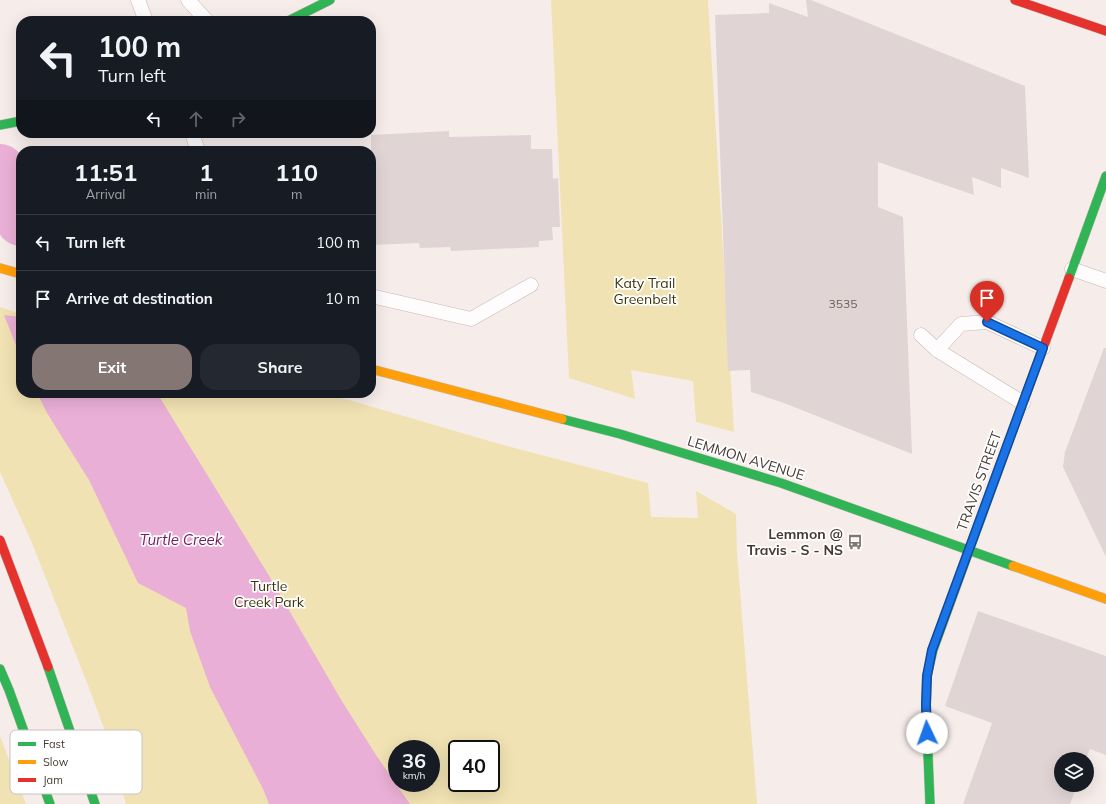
<!DOCTYPE html>
<style>
body{margin:0;font-family:Mulish,sans-serif;background:#242831;color:#f1f3f6;height:100vh;display:flex;flex-direction:column;font-size:15px;white-space:nowrap}
*{box-sizing:border-box;margin:0}
p{font-size:13px;color:#9ea1a6}
.icon{flex:none;width:22px;height:22px;fill:none;stroke:currentColor;stroke-width:2;stroke-linecap:round;stroke-linejoin:round}
.map{position:relative;flex:1;overflow:hidden}
.side{position:absolute;left:16px;top:146px;width:360px;height:252px;display:flex;flex-direction:column;background:#171b24;border-radius:16px;box-shadow:0 4px 16px #0002}
.side>*{flex:none}
.banner{position:absolute;left:16px;top:16px;width:360px;height:122px;border-radius:16px;box-shadow:0 4px 16px #0002;background:#171b24;color:#f1f3f6;overflow:hidden}
.buttons{position:absolute;left:1054px;top:752px;display:grid;gap:8px}
.buttons a{display:grid;place-items:center;width:40px;height:40px;border-radius:50%;background:#171b24;box-shadow:0 4px 16px #0002;font-size:20px}
.speed{position:absolute;left:388px;top:740px;display:flex;gap:8px;font-size:20px;font-weight:700;text-align:center}
.speed>*{display:grid;place-content:center;width:52px;height:52px;border-radius:50%;background:#171b24;box-shadow:0 4px 16px #0002;line-height:1}
.speed small{font-size:10px;font-weight:400}
.speed .limit{border:2px solid #111;border-radius:6px;background:#fff;color:#111}
.pin{position:absolute;display:grid;place-items:center;width:34px;height:34px;color:#fff;margin:-41px -17px;border-radius:50% 50% 50% 0;rotate:-45deg;box-shadow:0 0 4px #0007}
.pin .icon{rotate:45deg}
.me{position:absolute;width:44px;margin:-22px;rotate:357deg;stroke-linejoin:round;filter:drop-shadow(0 0 3px #0008)}
.turn{display:flex;align-items:center;gap:14px;height:84px;padding:0 16px;font-size:18px}
.turn .icon{width:52px;height:52px;stroke-width:2.5}
.turn b{display:block;font-size:28px;line-height:34px}
.lanes{display:flex;align-items:center;height:38px;padding:0 16px;background:#0003;justify-content:center;gap:20px;direction:ltr}
.lanes .off{opacity:.35}
.eta{display:flex;justify-content:space-evenly;align-items:center;height:68px;text-align:center}
.eta b{font-size:24px;font-weight:700;line-height:28px}
.button{display:flex;gap:8px;margin-top:auto;padding:8px 16px}
.button a{flex:1;height:46px;border-radius:16px;background:#847773;color:#fff;font-size:16px;font-weight:700;line-height:46px;text-align:center}
.button a+a{background:#242831;color:#f1f3f6}
ul{padding:0;list-style:none}
li{display:flex;align-items:center;gap:12px;height:56px;padding:0 16px;border-top:1px solid #363941}
li div{flex:1}
li b{display:block;font-size:15px}
li em{font-style:normal}
.map>svg:first-child{display:block}
.green{fill:#f0e2b2;fill-rule:evenodd}
.water{fill:#eaafd6}
.lines{fill:none;stroke-linecap:round;stroke-linejoin:round}
.river{stroke:#eaafd6;stroke-width:50}
.building{fill:#e0d5d4}
.lane-casing{stroke:#c4bab6;stroke-width:15}
.fast-casing{stroke:#c4bab6;stroke-width:10}
.slow-casing{stroke:#c4bab6;stroke-width:10}
.jam-casing{stroke:#c4bab6;stroke-width:10}
.lane{stroke:#fefcfc;stroke-width:14}
.fast{stroke:#30b455;stroke-width:9}
.slow{stroke:#ff9f0a;stroke-width:9}
.jam{stroke:#e5322d;stroke-width:9}
.route-casing{stroke:#114b97;stroke-width:10}
.route{stroke:#1a73e8;stroke-width:7}
.labels{text-anchor:middle;stroke-width:3.5;stroke-linejoin:round;paint-order:stroke}
.number-label{font-size:12px;fill:#6d605c}
.park-label{font-size:14px;fill:#3d340a;stroke:#fff}
.street-label{font-size:14px;fill:#463833;stroke:#fff}
.poi-label{font-size:14px;font-weight:bold;fill:#463833;stroke:#fff;text-anchor:end}
.water-label{font-size:15px;font-style:italic;fill:#751962;stroke:#fff}
.key{fill:#fff;stroke:#c8c3c2;stroke-width:1}
.key-label{font-size:11px;fill:#463833}
</style>
<div class="map">
<svg width="1106" height="804" viewBox="0 0 1106 804">
<rect width="100%" height="100%" fill="#f6edea"/>
<!-- green -->
<g class="green">
<path d="M 551,0 L 708,0 L 734,432 L 696,422 L 693,381 L 631,370 L 635,399 L 569,378 Z"/>
<path d="M 0,307 L 21,314 L 21,393 L 315,393 L 349,400 L 503,445 L 648,483 L 651,517 L 698,518 L 696,491 L 736,514 L 737,553 L 757,804 L 126,804 L 107,737 L 91,693 L 32,543 L 0,472 ZM 397,749 L 431,749 L 431,783 L 397,783 ZM 457,749 L 491,749 L 491,783 L 457,783 Z"/>
<path d="M 0,736 L 26,804 L 0,804 Z"/>
</g>
<!-- water -->
<g class="water">
<path d="M 4,315 L 21,317 L 21,358 Z"/>
<path d="M 37,393 L 157,393 L 268,574 L 340,698 L 376,755 L 410,804 L 269,804 L 263,789 L 210,687 L 190,631 L 186,608 L 138,583 L 89,480 L 47,413 Z"/>
</g>
<g class="lines">
<!-- river -->
<path class="river" d="M 0,169 L 21,221"/>
</g>
<!-- building -->
<g class="building">
<path d="M 806,0 L 811,0 L 1025,86 L 1029,178 L 1001,168 L 1001,188 L 972,177 L 974,195 L 878,162 L 878,207 L 903,217 L 912,454 L 784,403 L 751,392 L 750,370 L 728,371 L 715,15 L 769,13 L 769,3 L 808,17 Z"/>
<path d="M 449,131 L 449,137 L 531,135 L 531,149 L 552,149 L 553,179 L 558,178 L 560,227 L 552,227 L 553,240 L 539,241 L 539,247 L 451,251 L 450,247 L 420,248 L 419,243 L 371,245 L 371,135 Z"/>
<path d="M 1104,348 L 1106,348 L 1106,557 L 1063,467 L 1065,452 Z"/>
<path d="M 978,611 L 1106,656 L 1106,755 L 1090,749 L 1086,759 L 1061,759 L 1061,785 L 1077,785 L 1070,804 L 963,804 L 992,723 L 945,706 Z"/>
</g>
<g class="lines">
<!-- lane casing -->
<g class="lane-casing">
<g id="lane">
<path d="M 138,0 L 146,21"/>
<path d="M 188,0 L 207,21"/>
<path d="M 192,133 L 198,151"/>
<path d="M 1072,269 L 1106,281"/>
<path d="M 371,296 L 471,319 L 531,285"/>
<path d="M 921,335 L 937,350 L 1023,403"/>
<path d="M 937,350 L 961,324 L 987,322 L 1043,348"/>
</g>
</g>
<!-- fast casing -->
<g class="fast-casing">
<g id="fast">
<path d="M 288,21 L 330,0"/>
<path d="M 0,125 L 21,121"/>
<path d="M 1069,278 L 1106,176"/>
<path d="M 562,419 L 620,434 L 781,483 L 1013,566"/>
<path d="M 48,667 L 95,804"/>
<path d="M 0,669 L 9,690 L 50,804"/>
<path d="M 930,804 L 926,705 L 927,676 L 933,650 L 1015,424"/>
</g>
</g>
<!-- slow casing -->
<g class="slow-casing">
<g id="slow">
<path d="M 0,268 L 21,274"/>
<path d="M 371,369 L 562,419"/>
<path d="M 1013,566 L 1106,599"/>
</g>
</g>
<!-- jam casing -->
<g class="jam-casing">
<g id="jam">
<path d="M 1015,0 L 1106,31"/>
<path d="M 1015,424 L 1069,278"/>
<path d="M 0,540 L 48,667"/>
</g>
</g>
<!-- lane -->
<use href="#lane" class="lane"/>
<!-- fast -->
<use href="#fast" class="fast"/>
<!-- slow -->
<use href="#slow" class="slow"/>
<!-- jam -->
<use href="#jam" class="jam"/>
</g>
<g class="lines">
<!-- route casing -->
<g class="route-casing">
<path id="route" d="M 927,733 L 926,705 L 927,676 L 932,650 L 1043,348 L 987,322"/>
</g>
<!-- route -->
<use href="#route" class="route"/>
</g>
<!-- icons -->
<defs>
<g id="bus-bare" transform="scale(1.2)"><path d="M-5-6H5V4H4V6H2V4H-2V6H-4V4H-5ZM-3.5-4V0h7V-4ZM-3.5 1.2v1.5H-2V1.2ZM2 1.2v1.5H3.5V1.2Z" fill="#847773" stroke="#fff" stroke-width="2.5" paint-order="stroke"/></g>
</defs>
<g fill-rule="evenodd">
<use href="#bus-bare" x="855" y="542"/>
</g>
<g class="labels">
<!-- number labels -->
<g class="number-label">
<text x="843" y="308">3535</text>
</g>
<!-- park labels -->
<g class="park-label">
<text x="645" y="288">Katy Trail<tspan x="645" dy="16">Greenbelt</tspan></text>
<text x="269" y="591">Turtle<tspan x="269" dy="16">Creek Park</tspan></text>
</g>
<!-- street labels -->
<g class="street-label">
<text transform="translate(746 458) rotate(17)" y="5">LEMMON AVENUE</text>
<text transform="translate(979 481) rotate(-70)" y="5">TRAVIS STREET</text>
</g>
<!-- poi labels -->
<g class="poi-label">
<text x="843" y="539">Lemmon @<tspan x="843" dy="16">Travis - S - NS</tspan></text>
</g>
<!-- water labels -->
<g class="water-label">
<text x="181" y="545">Turtle Creek</text>
</g>
</g>
<!-- legend -->
<rect x="10" y="730" width="132" height="64" rx="6" class="key"/>
<rect x="18" y="742" width="18" height="4" fill="#30b455"/>
<rect x="18" y="760" width="18" height="4" fill="#ff9f0a"/>
<rect x="18" y="778" width="18" height="4" fill="#e5322d"/>
<g class="key-label">
<text x="43" y="748">Fast</text>
<text x="43" y="766">Slow</text>
<text x="43" y="784">Jam</text>
</g>
</svg>
<div class="buttons">
<a><svg class="icon" aria-label="layers" viewBox="0 0 24 24"><path d="M12 4l9 5-9 5-9-5zM3 14l9 5 9-5"/></svg></a>
</div>
<div class="speed"><div>36<small>km/h</small></div><div class="limit">40</div></div>
<div class="pin" style="left:987px;top:322px;background:#d93025"><svg class="icon" aria-label="arrive" viewBox="0 0 24 24"><path d="M6 21V4h12l-3 4 3 4H6"/></svg></div>
<svg class="me" style="left:927px;top:733px" viewBox="-20 -20 40 40"><circle r="19" fill="#fff"/><path d="M0-13L10 11 0 6-10 11z" fill="#1a73e8"/></svg>
<div class="banner">
<div class="turn"><svg class="icon" aria-label="left" viewBox="0 0 24 24"><path d="M17 20v-9H6M10 6l-5 5 5 5"/></svg><div><b>100 m</b>Turn left</div></div>
<div class="lanes"><svg class="icon" aria-label="left" viewBox="0 0 24 24"><path d="M17 20v-9H6M10 6l-5 5 5 5"/></svg><svg class="icon off" aria-label="ahead" viewBox="0 0 24 24"><path d="M12 20V5M6 11l6-6 6 6"/></svg><svg class="icon off" aria-label="right" viewBox="0 0 24 24"><path d="M7 20v-9h11M14 6l5 5-5 5"/></svg></div>
</div>
<section class="side">
<div class="eta">
<div><b>11:51</b><p>Arrival</p></div>
<div><b>1</b><p>min</p></div>
<div><b>110</b><p>m</p></div>
</div>
<ul>
<li><svg class="icon" aria-label="left" viewBox="0 0 24 24"><path d="M17 20v-9H6M10 6l-5 5 5 5"/></svg><div><b>Turn left</b></div><em>100 m</em></li>
<li><svg class="icon" aria-label="arrive" viewBox="0 0 24 24"><path d="M6 21V4h12l-3 4 3 4H6"/></svg><div><b>Arrive at destination</b></div><em>10 m</em></li>
</ul>
<div class="button"><a>Exit</a><a>Share</a></div>
</section>
</div>
